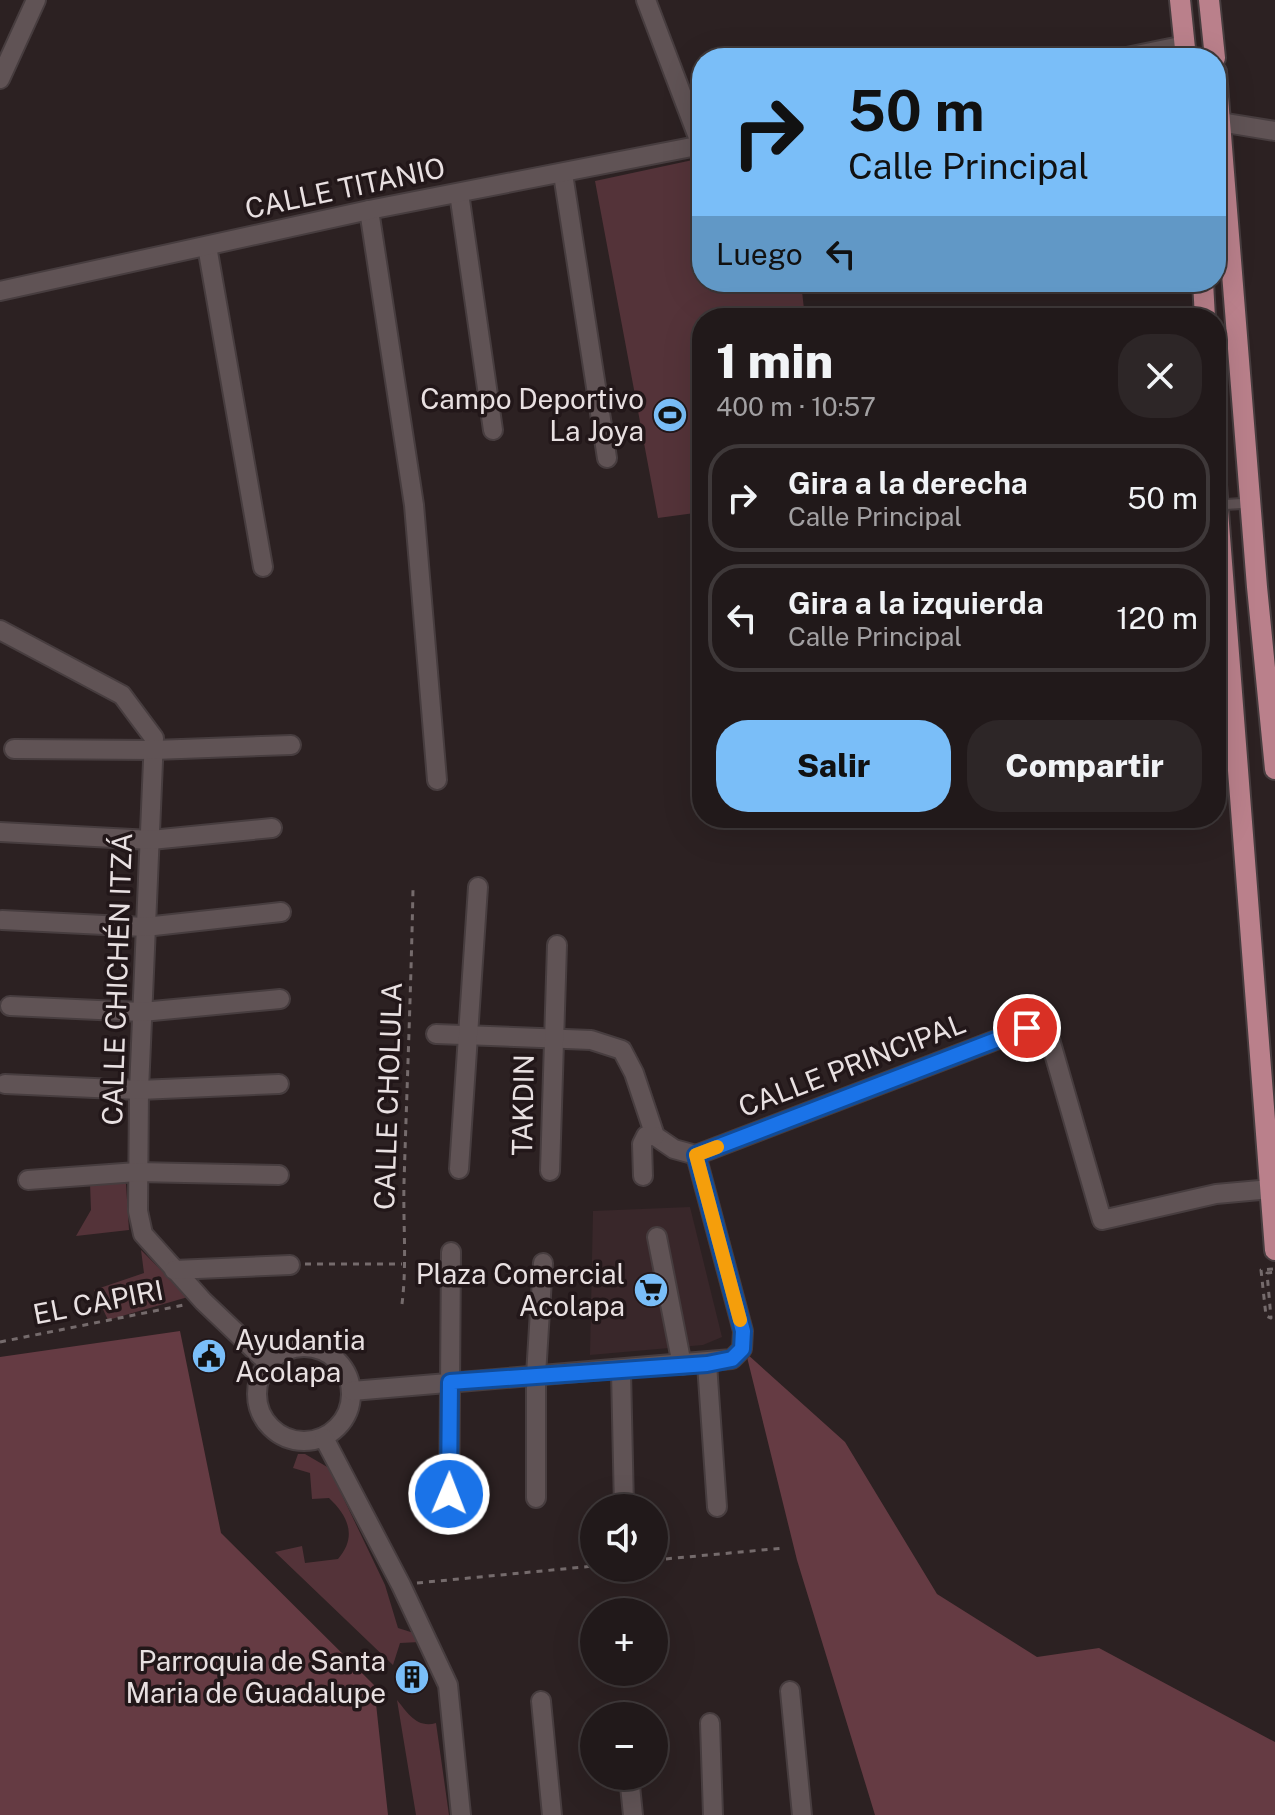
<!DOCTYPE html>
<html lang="es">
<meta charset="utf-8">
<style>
body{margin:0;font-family:"Public Sans",sans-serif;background:#2d2627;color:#f1f3f6;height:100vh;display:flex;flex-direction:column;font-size:30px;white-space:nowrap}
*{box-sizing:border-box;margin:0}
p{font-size:26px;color:#a2a0a2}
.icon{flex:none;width:44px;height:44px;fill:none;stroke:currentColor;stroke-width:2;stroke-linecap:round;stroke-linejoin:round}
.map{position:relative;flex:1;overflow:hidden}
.details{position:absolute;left:692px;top:308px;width:534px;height:520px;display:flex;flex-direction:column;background:#21191a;border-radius:32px;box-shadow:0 8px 32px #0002,0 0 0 2px #3e3839}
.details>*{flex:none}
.banner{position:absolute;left:692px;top:48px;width:534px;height:244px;border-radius:32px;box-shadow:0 8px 32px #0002,0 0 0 2px #3e3839;background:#7abef8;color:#111;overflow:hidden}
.controls{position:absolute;left:580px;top:1494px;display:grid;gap:16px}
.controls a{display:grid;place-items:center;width:88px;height:88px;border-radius:50%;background:#21191a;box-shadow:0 8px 32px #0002,0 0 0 2px #3e3839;font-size:40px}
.pin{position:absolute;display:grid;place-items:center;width:68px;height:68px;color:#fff;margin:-34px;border:4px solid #fff;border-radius:50%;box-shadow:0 2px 8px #0007}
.me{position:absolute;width:88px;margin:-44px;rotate:1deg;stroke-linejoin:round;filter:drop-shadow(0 0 6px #0008)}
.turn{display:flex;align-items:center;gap:28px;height:168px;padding:0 24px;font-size:36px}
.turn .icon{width:104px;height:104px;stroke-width:2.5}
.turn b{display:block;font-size:56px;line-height:68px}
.then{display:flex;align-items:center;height:76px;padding:0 24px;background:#0003;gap:16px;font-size:30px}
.round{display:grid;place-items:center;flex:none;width:84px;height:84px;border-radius:32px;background:#2d2627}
.summary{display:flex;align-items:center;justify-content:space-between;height:136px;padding:0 24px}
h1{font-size:48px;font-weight:800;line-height:60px}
.button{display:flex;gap:16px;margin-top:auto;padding:16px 24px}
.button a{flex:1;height:92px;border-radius:32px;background:#7abef8;color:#111;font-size:32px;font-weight:800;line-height:92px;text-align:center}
.button a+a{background:#2d2627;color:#f1f3f6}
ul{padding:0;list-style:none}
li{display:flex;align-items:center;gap:24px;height:108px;margin:0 16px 12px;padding:0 8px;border:4px solid #3e3839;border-radius:32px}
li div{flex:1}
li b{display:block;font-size:30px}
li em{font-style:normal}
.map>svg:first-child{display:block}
.built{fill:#39272a}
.green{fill:#543339}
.forest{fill:#653b43}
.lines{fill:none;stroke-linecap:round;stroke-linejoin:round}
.service-casing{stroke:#473d3f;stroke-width:13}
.minor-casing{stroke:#473d3f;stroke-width:22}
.primary-casing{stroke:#473d3f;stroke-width:24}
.path{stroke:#756b6c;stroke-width:3;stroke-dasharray:6 6;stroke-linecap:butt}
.service{stroke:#605355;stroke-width:9}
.minor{stroke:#605355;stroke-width:18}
.primary{stroke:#ba808b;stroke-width:20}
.route-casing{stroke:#114b97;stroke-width:20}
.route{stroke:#1a73e8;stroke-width:14}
.slow{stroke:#f59e0b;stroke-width:14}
.labels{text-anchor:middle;stroke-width:7;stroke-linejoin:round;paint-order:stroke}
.street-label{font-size:28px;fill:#e8e0e1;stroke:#221719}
.poi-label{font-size:28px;fill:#e8e0e1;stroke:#221719;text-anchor:end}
</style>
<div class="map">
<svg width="1275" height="1815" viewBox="0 0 1275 1815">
<rect width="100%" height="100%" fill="#2c2122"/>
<!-- built -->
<path class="built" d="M 690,1207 L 722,1337 L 703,1345 L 590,1355 L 593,1211 Z"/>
<!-- green -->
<g class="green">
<path d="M 702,158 L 702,282 L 801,282 L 805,318 L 702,318 L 702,512 L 658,518 L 595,181 Z"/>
<path d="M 90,1183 L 126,1184 L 129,1230 L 76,1236 L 91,1210 Z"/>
<path d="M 141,1250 L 188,1297 L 108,1320 L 94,1290 L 144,1273 Z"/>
<path d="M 298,1454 L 305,1454 L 329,1468 L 385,1585 L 398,1628 L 417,1634 L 420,1642 L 400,1643 L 393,1665 L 275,1552 L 302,1546 L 305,1563 L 338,1559 C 357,1537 349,1517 329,1498 L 312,1499 L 310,1473 L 293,1468 Z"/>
<path d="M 397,1700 C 407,1712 417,1729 436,1723 L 449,1815 L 416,1815 Z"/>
</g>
<!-- forest -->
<g class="forest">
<path d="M 180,1331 L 221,1533 L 374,1685 L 388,1815 L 0,1815 L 0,1357 Z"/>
<path d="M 746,1353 L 845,1442 L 937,1594 L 1037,1657 L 1099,1648 L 1275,1742 L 1275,1815 L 875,1815 L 797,1560 Z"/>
</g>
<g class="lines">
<!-- service casing -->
<g class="service-casing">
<path id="service" d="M 1216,505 L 1251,503"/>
</g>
<!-- minor casing -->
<g class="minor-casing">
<g id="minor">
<path d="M 646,0 L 701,145"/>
<path d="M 1122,58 L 1185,45"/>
<path d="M 0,79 L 36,0"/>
<path d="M 1220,122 L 1275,131"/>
<path d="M 563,174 L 607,458"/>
<path d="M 459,193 L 493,430"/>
<path d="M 369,210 L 414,505 L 437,780"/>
<path d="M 207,246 L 263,567"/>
<path d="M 0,291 L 369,210 L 702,145"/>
<path d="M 0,630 L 122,695 L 154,738 L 139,1090 L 138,1211 L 143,1234 L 203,1301 L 268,1363"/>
<path d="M 14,749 L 154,750 L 291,745"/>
<path d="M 0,832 L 151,840 L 272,828"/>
<path d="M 2,920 L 145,927 L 281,912"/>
<path d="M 10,1006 L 142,1012 L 280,999"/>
<path d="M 436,1034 L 591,1040 L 622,1050 L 634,1073 L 655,1136 L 674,1149 L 696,1155 L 1027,1028 L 1049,1036 L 1102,1220 L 1216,1194 L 1271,1189 L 1275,1192"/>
<path d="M 5,1084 L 139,1090 L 279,1084"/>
<path d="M 459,1169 L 478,887"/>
<path d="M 550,1171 L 557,945"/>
<path d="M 643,1176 L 642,1144 L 646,1136 L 655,1136"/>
<path d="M 28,1180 L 137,1172 L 279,1175"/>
<path d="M 657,1237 L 682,1365"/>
<path d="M 174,1270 L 290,1265"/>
<circle cx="304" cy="1394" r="47"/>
<path d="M 707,1364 L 717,1507"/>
<path d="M 621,1371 L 624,1508"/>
<path d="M 352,1391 L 732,1359 L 742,1349 L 743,1331 L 696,1155"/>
<path d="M 324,1438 L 401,1585 L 448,1685 L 461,1815"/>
<path d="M 536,1498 L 536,1375 L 543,1263"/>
<path d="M 449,1522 L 451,1252"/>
<path d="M 790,1691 L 802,1815"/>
<path d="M 541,1701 L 552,1815"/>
<path d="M 621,1712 L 622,1716"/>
<path d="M 710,1723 L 713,1815"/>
<path d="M 629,1776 L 633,1815"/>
</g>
</g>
<!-- primary casing -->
<g class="primary-casing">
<g id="primary">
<path d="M 1180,0 L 1186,58"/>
<path d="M 1209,0 L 1215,58"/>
<path d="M 1216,72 L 1257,587 L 1275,769"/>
<path d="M 1203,282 L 1205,318"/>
<path d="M 1216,485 L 1275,1250"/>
</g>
</g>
<!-- path -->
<g class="path">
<path d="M 305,1264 L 402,1264"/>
<path d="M 1273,1269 L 1261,1270 L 1266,1316 L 1271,1318 L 1267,1273 L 1275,1272"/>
<path d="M 402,1304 C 407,1264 403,1223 404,1183 C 407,1085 411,987 413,889"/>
<path d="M 0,1342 L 184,1305"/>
<path d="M 654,1560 L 784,1548"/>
<path d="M 417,1583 L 594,1566"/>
</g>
<!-- service -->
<use href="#service" class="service"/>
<!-- minor -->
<use href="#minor" class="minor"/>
<!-- primary -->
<use href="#primary" class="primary"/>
</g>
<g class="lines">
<!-- route casing -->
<g class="route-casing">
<path id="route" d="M 449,1494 L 450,1382 L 707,1364 L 732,1359 L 742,1349 L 743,1331 L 696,1155 L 1027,1028"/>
</g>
<!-- route -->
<use href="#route" class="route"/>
<!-- slow -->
<path class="slow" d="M 717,1147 L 696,1155 L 740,1320"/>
</g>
<!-- icons -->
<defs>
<g id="stadium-disc" transform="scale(1.8)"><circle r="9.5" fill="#7abef8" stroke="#221719"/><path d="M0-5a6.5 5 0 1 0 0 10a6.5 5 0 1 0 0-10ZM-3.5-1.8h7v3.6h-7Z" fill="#111"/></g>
<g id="supermarket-disc" transform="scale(1.8)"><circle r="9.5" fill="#7abef8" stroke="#221719"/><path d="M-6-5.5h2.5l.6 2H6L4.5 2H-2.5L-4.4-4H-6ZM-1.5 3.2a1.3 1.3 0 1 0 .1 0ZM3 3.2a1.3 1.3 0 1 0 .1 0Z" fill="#111"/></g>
<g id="civic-disc" transform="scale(1.8)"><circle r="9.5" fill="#7abef8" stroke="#221719"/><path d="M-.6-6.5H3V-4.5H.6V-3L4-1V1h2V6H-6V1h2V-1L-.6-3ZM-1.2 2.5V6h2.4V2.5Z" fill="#111"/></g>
<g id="building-disc" transform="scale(1.8)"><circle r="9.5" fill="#7abef8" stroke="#221719"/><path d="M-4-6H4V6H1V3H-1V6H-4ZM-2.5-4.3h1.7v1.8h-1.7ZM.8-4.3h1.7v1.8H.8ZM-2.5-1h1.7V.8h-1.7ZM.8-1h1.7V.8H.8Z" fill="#111"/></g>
</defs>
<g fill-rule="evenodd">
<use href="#stadium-disc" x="670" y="415"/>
<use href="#supermarket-disc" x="651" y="1290"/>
<use href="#civic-disc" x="209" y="1356"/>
<use href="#building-disc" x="412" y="1677"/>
</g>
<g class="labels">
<!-- street labels -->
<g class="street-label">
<text transform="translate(345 188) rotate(-12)" y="10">CALLE TITANIO</text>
<text transform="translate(117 979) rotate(-88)" y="10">CALLE CHICHÉN ITZÁ</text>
<text transform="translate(852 1065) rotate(-21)" y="10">CALLE PRINCIPAL</text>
<text transform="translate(388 1096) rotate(-88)" y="10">CALLE CHOLULA</text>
<text transform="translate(523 1105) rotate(-89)" y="10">TAKDIN</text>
<text transform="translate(98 1302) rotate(-11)" y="10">EL CAPIRI</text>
</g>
<!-- poi labels -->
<g class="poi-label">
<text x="644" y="409">Campo Deportivo<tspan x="644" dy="32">La Joya</tspan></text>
<text x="625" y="1284">Plaza Comercial<tspan x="625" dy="32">Acolapa</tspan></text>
<text x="235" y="1350" text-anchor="start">Ayudantia<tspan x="235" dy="32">Acolapa</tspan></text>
<text x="386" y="1671">Parroquia de Santa<tspan x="386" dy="32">Maria de Guadalupe</tspan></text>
</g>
</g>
</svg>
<div class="controls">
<a><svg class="icon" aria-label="sound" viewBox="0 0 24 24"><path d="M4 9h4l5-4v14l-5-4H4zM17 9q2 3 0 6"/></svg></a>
<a>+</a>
<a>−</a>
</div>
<div class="pin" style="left:1027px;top:1028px;background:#d93025"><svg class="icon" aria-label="arrive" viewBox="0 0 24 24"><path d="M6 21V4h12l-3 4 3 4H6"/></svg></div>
<svg class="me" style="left:449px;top:1494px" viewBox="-20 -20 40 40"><circle r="17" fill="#1a73e8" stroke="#fff" stroke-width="3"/><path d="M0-11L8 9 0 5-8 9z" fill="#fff"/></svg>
<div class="banner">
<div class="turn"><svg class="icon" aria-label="right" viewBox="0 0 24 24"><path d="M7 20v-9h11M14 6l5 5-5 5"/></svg><div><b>50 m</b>Calle Principal</div></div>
<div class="then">Luego<svg class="icon" aria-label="left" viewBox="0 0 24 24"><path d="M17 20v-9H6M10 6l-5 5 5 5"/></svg></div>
</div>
<section class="details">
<div class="summary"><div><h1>1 min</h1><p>400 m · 10:57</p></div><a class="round"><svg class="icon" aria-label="close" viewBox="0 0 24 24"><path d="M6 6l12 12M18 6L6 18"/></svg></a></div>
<ul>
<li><svg class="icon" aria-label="right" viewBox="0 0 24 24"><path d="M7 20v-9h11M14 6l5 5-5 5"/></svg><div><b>Gira a la derecha</b><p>Calle Principal</p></div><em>50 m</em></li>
<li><svg class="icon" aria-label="left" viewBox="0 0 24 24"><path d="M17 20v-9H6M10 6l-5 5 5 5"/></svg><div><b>Gira a la izquierda</b><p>Calle Principal</p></div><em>120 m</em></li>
</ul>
<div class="button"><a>Salir</a><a>Compartir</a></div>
</section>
</div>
